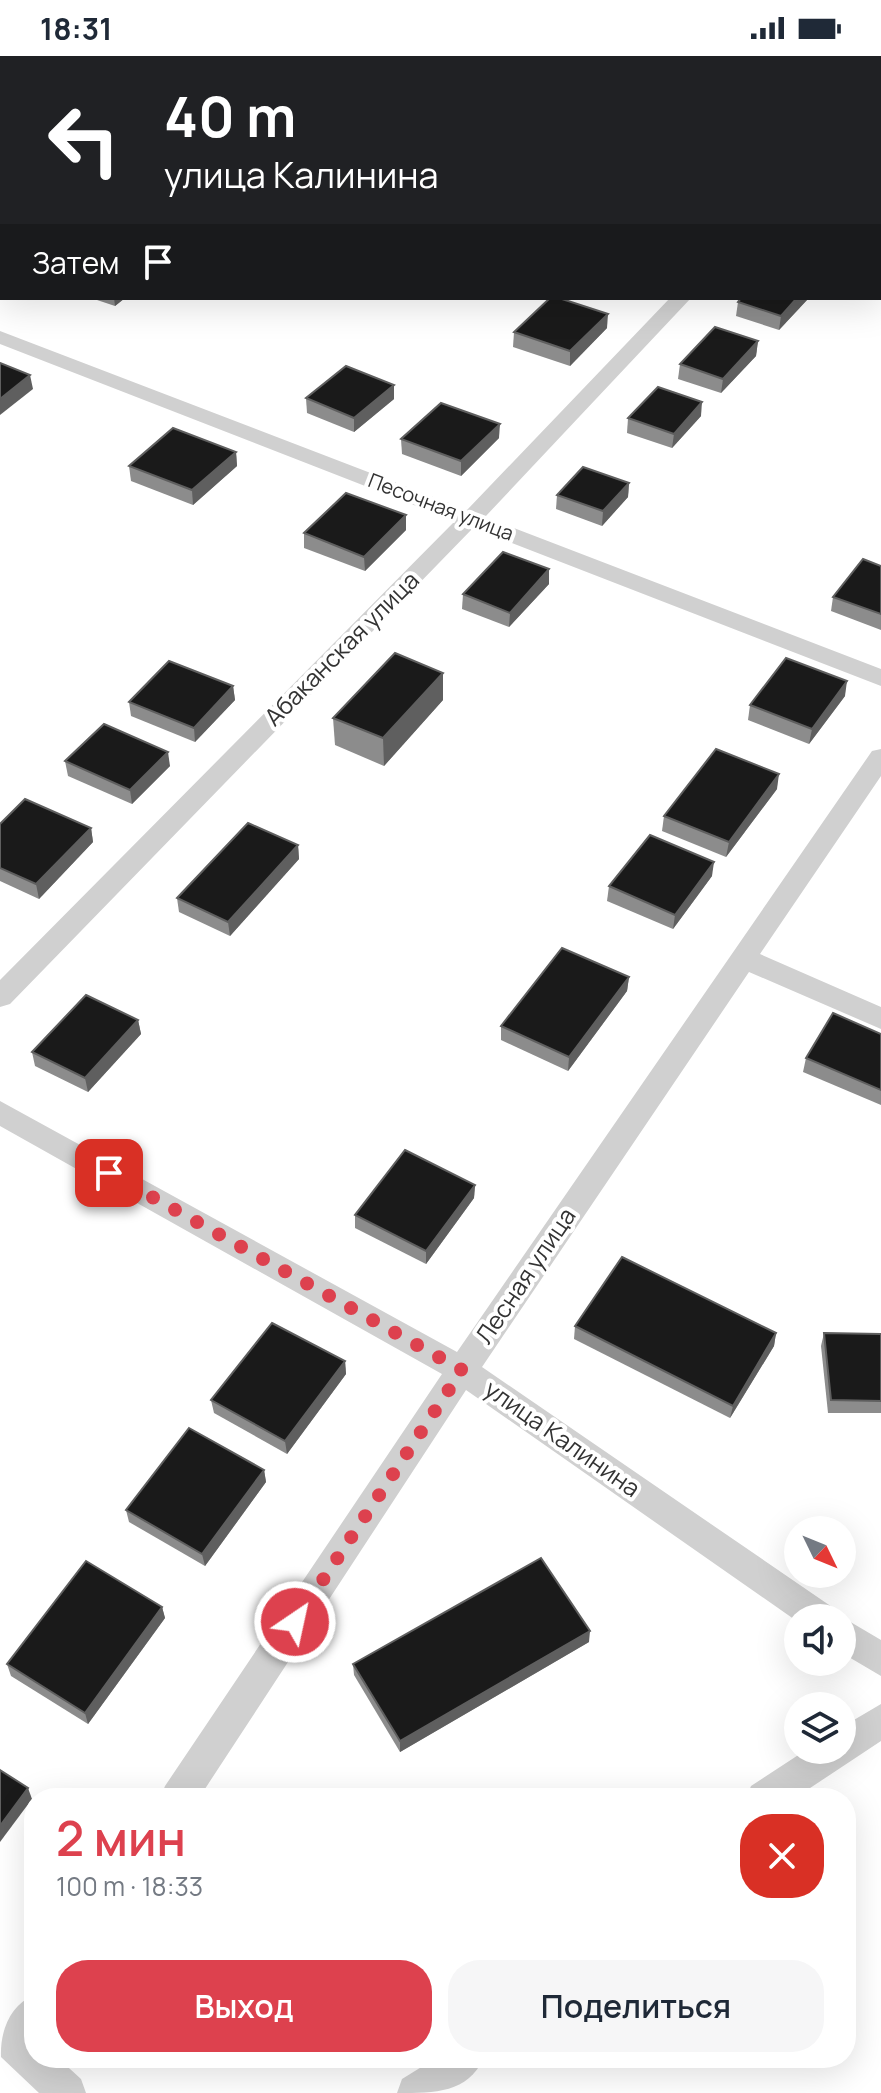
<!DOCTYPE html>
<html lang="ru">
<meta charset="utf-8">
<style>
body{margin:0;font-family:Manrope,sans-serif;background:#f6f6f7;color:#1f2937;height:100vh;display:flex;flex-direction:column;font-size:30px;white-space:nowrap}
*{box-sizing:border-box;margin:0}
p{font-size:26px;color:#747a83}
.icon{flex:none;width:44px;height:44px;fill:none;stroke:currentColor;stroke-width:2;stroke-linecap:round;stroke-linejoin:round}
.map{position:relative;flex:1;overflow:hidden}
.drawer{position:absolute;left:24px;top:1732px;width:832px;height:280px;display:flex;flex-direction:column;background:#fff;border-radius:32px;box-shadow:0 8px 32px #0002}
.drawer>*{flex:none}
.hud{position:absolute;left:0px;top:0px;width:882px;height:244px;box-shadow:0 8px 32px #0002;background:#202124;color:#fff;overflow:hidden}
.needle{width:52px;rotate:133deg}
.fabs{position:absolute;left:784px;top:1460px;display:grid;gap:16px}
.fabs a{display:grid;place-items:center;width:72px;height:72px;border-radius:50%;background:#fff;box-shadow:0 8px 32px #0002;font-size:40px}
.pin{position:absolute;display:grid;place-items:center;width:68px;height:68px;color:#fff;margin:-34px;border-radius:16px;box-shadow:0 4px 12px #0006}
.me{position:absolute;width:88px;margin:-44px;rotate:34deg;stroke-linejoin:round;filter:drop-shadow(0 0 6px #0008)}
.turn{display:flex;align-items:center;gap:28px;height:168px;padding:0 32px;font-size:36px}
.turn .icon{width:104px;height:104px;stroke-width:2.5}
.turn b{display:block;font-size:56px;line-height:68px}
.then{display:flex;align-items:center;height:76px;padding:0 32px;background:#0003;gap:16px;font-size:30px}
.round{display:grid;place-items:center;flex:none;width:84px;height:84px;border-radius:32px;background:#f6f6f7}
.head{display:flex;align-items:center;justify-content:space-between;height:136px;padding:0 32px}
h1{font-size:48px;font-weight:600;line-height:60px;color:#dd414e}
.action{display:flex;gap:16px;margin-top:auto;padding:16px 32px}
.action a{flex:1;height:92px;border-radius:32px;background:#dd414e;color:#fff;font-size:32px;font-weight:600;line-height:92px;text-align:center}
.action a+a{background:#f6f6f7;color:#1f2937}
.status{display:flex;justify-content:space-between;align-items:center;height:56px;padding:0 40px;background:#fff;direction:ltr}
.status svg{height:22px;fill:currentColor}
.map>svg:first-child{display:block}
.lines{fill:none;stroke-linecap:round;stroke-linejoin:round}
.service{fill:#d0d0d0;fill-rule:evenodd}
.wall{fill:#8c8c8c}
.shaded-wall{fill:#5f5f5f}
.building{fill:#1a1a1a;stroke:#5f5f5f;stroke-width:2}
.route{stroke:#dd414e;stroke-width:14;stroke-dasharray:0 25.2}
.labels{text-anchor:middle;stroke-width:8;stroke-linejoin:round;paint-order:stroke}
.far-street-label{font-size:20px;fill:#333;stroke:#fff}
.street-label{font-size:24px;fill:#333;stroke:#fff}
</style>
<div class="status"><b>18:31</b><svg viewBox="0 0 49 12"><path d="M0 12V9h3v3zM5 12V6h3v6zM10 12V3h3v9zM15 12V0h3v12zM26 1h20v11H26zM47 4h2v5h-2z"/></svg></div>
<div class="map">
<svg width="881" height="2037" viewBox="0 0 881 2037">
<rect width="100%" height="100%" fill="#fff"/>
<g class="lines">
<!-- service -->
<g class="service">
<path d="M 223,0 L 242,0 L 221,2 Z"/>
<path d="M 2,158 L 2,171 L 0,172 L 0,159 Z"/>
<path d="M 670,242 L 691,242 L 485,461 L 881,613 L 881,630 L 473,472 L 10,948 L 0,951 L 0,924 L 455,465 L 0,288 L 0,275 L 467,454 Z"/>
<path d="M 881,693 L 881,720 L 760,898 L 881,951 L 881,973 L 749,916 L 482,1311 L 832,1551 L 837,1562 L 798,1562 L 798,1566 L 466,1334 L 199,1742 L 160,1742 L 165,1730 L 442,1318 L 0,1070 L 0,1045 L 457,1296 L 872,695 Z"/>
<path d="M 842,1561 L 881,1584 L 881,1620 L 842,1597 L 842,1562 L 840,1562 Z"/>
<path d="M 881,1648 L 881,1685 L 795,1742 L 746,1742 L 751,1730 L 806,1694 L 842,1694 L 842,1671 Z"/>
<path d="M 34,1939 L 34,2002 L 58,2002 L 81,2023 L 86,2037 L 39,2037 L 1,2001 C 0,1975 10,1949 34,1939 Z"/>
<path d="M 436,2002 L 484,2002 C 467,2037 436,2037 397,2037 L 402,2023 Z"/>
</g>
</g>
<!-- wall -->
<g class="wall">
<path d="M 366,0 L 430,0 L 428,2 L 366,2 Z"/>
<path d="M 656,0 L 721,0 L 719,2 L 656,2 Z"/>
<path d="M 91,242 L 125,242 L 115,250 Z"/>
<path d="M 807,244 L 779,274 L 736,260 L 738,246 Z"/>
<path d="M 607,272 L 570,310 L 513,291 L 514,276 Z"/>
<path d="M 758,285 L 756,300 L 721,337 L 678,323 L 680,308 Z"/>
<path d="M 394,329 L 394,343 L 354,376 L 307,357 L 306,342 Z"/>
<path d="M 701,360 L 672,392 L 627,377 L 628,362 Z"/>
<path d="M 499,382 L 461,420 L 402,398 L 401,383 Z"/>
<path d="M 236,396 L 237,410 L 193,449 L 131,425 L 129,410 Z"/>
<path d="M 629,427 L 628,441 L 602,470 L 556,453 L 557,439 Z"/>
<path d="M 406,474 L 365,515 L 304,492 L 304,477 Z"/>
<path d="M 881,510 L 881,574 L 831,555 L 833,541 Z"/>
<path d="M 549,513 L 549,528 L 509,571 L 462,553 L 463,538 Z"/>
<path d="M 233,630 L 235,644 L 195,686 L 131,660 L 129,646 Z"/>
<path d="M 845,640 L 809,688 L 748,664 L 750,649 Z"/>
<path d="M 443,644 L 384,710 L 335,689 L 333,662 Z"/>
<path d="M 65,705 L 170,710 L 132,748 L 68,720 Z"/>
<path d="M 777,733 L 726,801 L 662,775 L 664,760 Z"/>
<path d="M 0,768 L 91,772 L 93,786 L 39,843 L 0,825 Z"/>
<path d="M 298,789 L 299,803 L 230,880 L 179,856 L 177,842 Z"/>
<path d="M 712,820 L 673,873 L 607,845 L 609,830 Z"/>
<path d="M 629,921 L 627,935 L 568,1015 L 501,984 L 501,970 Z"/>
<path d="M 138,964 L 141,978 L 88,1036 L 35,1010 L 32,996 Z"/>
<path d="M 881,978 L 881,1049 L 803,1016 L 806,1002 Z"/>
<path d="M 475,1129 L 474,1142 L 426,1208 L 355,1172 L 355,1159 Z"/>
<path d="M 575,1270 L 776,1277 L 774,1290 L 730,1362 L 574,1283 Z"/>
<path d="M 824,1277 L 881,1278 L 881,1357 L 828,1357 L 821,1290 Z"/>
<path d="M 345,1305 L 346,1318 L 287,1398 L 214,1357 L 211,1344 Z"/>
<path d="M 264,1414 L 266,1426 L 205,1510 L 129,1466 L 126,1454 Z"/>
<path d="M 162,1551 L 165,1562 L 88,1668 L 11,1620 L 7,1608 Z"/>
<path d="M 589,1586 L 400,1696 L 354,1619 L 353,1608 Z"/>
</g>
<!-- shaded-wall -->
<g class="shaded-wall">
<path d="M 413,0 L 430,0 L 428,2 L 410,2 Z"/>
<path d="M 708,0 L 721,0 L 719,2 L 706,2 Z"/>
<path d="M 114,242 L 125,242 L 115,250 Z"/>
<path d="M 797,242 L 807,242 L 807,244 L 779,274 L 781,260 Z"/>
<path d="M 608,258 L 607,272 L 570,310 L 570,295 Z"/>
<path d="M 758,285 L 756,300 L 721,337 L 723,323 Z"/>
<path d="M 30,319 L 33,333 L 0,359 L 0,343 Z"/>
<path d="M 394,329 L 394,343 L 354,376 L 354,362 Z"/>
<path d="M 702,346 L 701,360 L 672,392 L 674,378 Z"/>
<path d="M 500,368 L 499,382 L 461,420 L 461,405 Z"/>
<path d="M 236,396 L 237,410 L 193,449 L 192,434 Z"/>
<path d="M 629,427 L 628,441 L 602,470 L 603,455 Z"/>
<path d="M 406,459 L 406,474 L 365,515 L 364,501 Z"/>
<path d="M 549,513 L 549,528 L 509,571 L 510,557 Z"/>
<path d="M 443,617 L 443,644 L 384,710 L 383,682 Z"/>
<path d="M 847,625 L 845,640 L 809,688 L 812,673 Z"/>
<path d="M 233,630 L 235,644 L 195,686 L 194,672 Z"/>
<path d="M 168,696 L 170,710 L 132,748 L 130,734 Z"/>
<path d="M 779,718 L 777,733 L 726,801 L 729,786 Z"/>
<path d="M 91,772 L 93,786 L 39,843 L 36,828 Z"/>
<path d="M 298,789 L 299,803 L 230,880 L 228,866 Z"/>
<path d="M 714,806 L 712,820 L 673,873 L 675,859 Z"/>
<path d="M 629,921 L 627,935 L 568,1015 L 569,1001 Z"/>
<path d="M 138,964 L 141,978 L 88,1036 L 85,1022 Z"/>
<path d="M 475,1129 L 474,1142 L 426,1208 L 426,1195 Z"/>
<path d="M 776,1277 L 774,1290 L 730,1362 L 733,1350 Z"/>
<path d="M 345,1305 L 346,1318 L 287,1398 L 285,1385 Z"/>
<path d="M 264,1414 L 266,1426 L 205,1510 L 202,1498 Z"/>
<path d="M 162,1551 L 165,1562 L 88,1668 L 85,1657 Z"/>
<path d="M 590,1575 L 589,1586 L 400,1696 L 400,1685 Z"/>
<path d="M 28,1732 L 32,1743 L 0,1786 L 0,1770 Z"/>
</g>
<!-- building -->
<g class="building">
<path d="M 380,0 L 413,0 L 410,2 L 387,2 Z"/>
<path d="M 686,0 L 708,0 L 706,2 L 694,2 Z"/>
<path d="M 550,242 L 559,242 L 608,258 L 570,295 L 514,276 Z"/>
<path d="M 741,242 L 797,242 L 781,260 L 738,246 Z"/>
<path d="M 715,271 L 758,285 L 723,323 L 680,308 Z"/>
<path d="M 0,307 L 30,319 L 0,343 Z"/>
<path d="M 346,310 L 394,329 L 354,362 L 306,342 Z"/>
<path d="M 658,331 L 702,346 L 674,378 L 628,362 Z"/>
<path d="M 441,347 L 500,368 L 461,405 L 401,383 Z"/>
<path d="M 173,372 L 236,396 L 192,434 L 129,410 Z"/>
<path d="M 583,411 L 629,427 L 603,455 L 557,439 Z"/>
<path d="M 346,437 L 406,459 L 364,501 L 304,477 Z"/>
<path d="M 503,496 L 549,513 L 510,557 L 463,538 Z"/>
<path d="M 863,503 L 881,510 L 881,558 L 833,541 Z"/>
<path d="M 395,597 L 443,617 L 383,682 L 333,662 Z"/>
<path d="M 786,602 L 847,625 L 812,673 L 750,649 Z"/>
<path d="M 169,605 L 233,630 L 194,672 L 129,646 Z"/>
<path d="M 104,668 L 168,696 L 130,734 L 65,705 Z"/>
<path d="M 716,693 L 779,718 L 729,786 L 664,760 Z"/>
<path d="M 25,743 L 91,772 L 36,828 L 0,812 L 0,768 Z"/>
<path d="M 248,767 L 298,789 L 228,866 L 177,842 Z"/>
<path d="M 650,779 L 714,806 L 675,859 L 609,830 Z"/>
<path d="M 562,892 L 629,921 L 569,1001 L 501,970 Z"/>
<path d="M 86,939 L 138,964 L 85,1022 L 32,996 Z"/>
<path d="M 833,957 L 881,978 L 881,1034 L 806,1002 Z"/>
<path d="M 405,1094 L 475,1129 L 426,1195 L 355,1159 Z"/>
<path d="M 622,1201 L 776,1277 L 733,1350 L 575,1270 Z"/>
<path d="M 272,1267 L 345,1305 L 285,1385 L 211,1344 Z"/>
<path d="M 824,1277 L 881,1278 L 881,1345 L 831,1344 Z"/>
<path d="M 189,1372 L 264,1414 L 202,1498 L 126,1454 Z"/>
<path d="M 541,1502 L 590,1575 L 400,1685 L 353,1608 Z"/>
<path d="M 86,1505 L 162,1551 L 85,1657 L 7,1608 Z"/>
<path d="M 0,1714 L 28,1732 L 0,1770 Z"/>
</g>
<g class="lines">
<!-- route -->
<path class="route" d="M 109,1117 L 462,1314 L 295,1566"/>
</g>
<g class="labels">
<!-- far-street labels -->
<g class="far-street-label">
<text transform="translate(441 451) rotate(21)" y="7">Песочная улица</text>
</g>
<!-- street labels -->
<g class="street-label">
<text transform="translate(342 593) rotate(-45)" y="8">Абаканская улица</text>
<text transform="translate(526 1220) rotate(-56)" y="8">Лесная улица</text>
<text transform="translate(562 1383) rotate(35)" y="8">улица Калинина</text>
</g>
</g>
</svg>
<div class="fabs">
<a><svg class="needle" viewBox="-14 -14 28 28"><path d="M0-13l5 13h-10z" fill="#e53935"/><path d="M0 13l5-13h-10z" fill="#747a83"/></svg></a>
<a><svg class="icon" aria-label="sound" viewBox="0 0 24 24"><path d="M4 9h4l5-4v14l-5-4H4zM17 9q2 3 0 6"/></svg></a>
<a><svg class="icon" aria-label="layers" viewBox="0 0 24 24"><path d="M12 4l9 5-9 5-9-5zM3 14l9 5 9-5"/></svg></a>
</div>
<div class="pin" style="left:109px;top:1117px;background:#d93025"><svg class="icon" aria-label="arrive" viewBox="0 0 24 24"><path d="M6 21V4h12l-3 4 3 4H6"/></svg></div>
<svg class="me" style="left:295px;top:1566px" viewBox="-20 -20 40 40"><circle r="17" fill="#dd414e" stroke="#fff" stroke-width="3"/><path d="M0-11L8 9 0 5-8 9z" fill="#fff"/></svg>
<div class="hud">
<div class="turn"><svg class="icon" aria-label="left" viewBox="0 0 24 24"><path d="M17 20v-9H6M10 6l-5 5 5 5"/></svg><div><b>40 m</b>улица Калинина</div></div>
<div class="then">Затем<svg class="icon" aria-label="arrive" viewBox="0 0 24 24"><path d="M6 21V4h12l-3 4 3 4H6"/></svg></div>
</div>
<section class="drawer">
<div class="head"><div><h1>2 мин</h1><p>100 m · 18:33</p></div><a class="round" style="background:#d93025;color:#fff"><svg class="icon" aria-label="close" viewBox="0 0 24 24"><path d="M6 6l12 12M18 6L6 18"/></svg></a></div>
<div class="action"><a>Выход</a><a>Поделиться</a></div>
</section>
</div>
